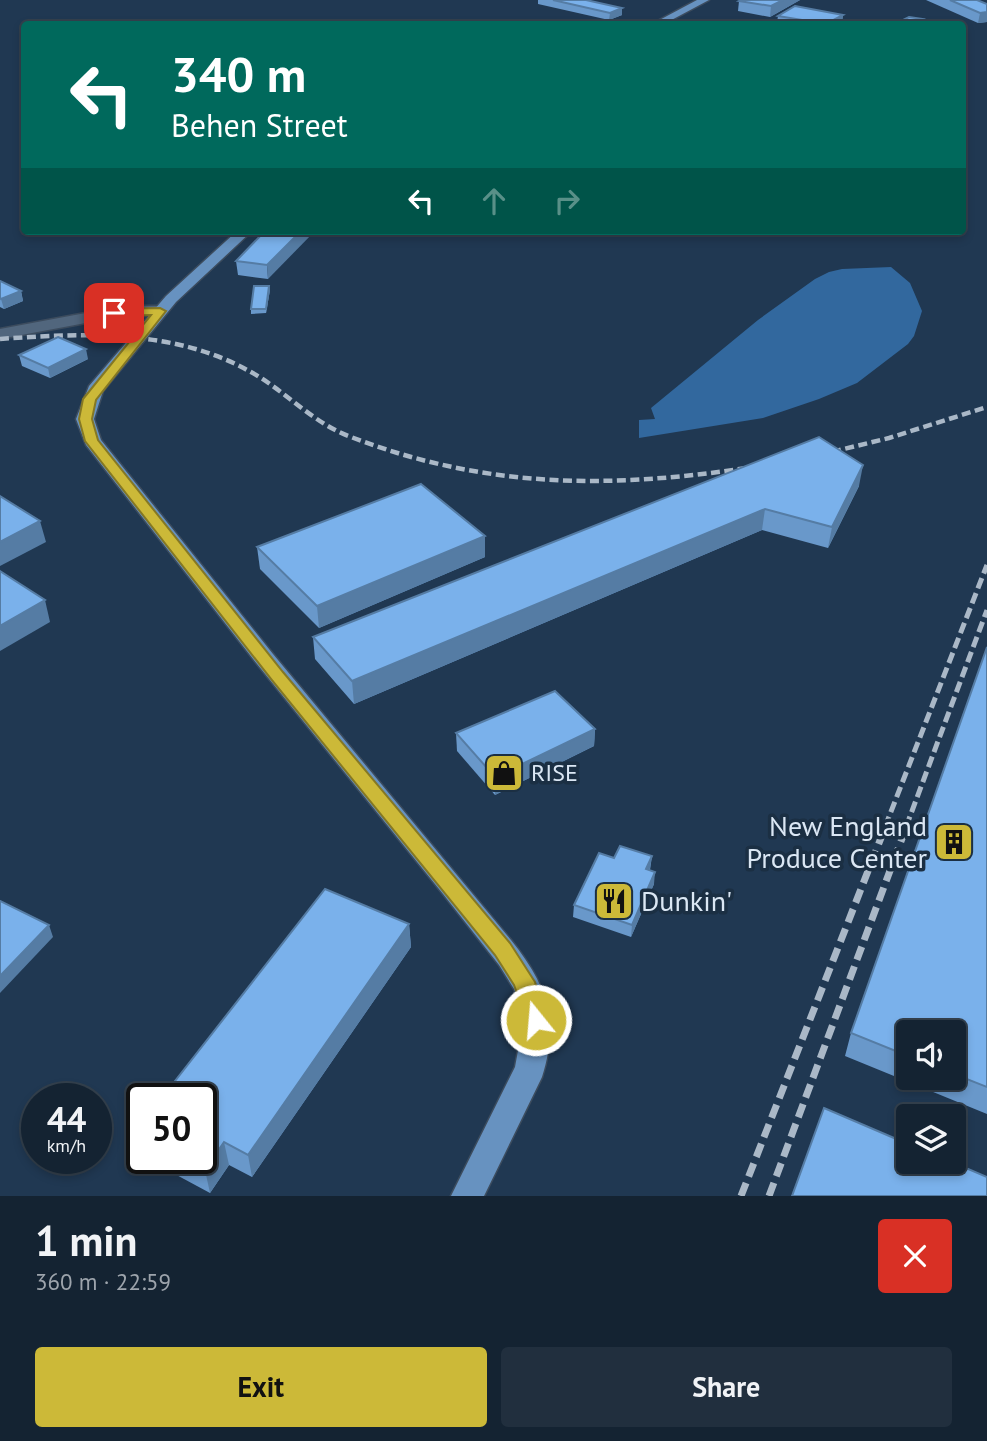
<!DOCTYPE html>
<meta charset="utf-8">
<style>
body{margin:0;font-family:"PT Sans",sans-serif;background:#212f3e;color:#f1f3f6;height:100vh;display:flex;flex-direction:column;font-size:26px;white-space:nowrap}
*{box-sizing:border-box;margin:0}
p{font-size:23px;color:#9da4ac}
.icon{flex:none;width:38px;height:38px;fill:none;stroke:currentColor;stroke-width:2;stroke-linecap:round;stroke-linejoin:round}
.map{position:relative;height:1196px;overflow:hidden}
.panel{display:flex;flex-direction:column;background:#142332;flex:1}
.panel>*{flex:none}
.banner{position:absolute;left:21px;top:21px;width:945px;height:214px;border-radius:7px;box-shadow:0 4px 10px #0003,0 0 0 2px #33404d;background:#00695c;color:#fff;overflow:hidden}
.fabs{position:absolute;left:896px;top:1020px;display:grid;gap:14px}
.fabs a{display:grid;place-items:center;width:70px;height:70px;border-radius:7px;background:#142332;box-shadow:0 4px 10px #0003,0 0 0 2px #33404d;font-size:35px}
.speed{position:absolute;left:21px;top:1083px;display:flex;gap:14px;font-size:35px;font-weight:700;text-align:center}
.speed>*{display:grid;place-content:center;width:91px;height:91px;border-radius:50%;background:#142332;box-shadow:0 4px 10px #0003,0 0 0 2px #33404d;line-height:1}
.speed small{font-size:18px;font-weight:400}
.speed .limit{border:4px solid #111;border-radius:10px;background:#fff;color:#111}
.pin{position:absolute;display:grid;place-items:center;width:60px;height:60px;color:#fff;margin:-30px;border-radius:14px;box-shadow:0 4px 10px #0006}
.me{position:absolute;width:77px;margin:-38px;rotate:343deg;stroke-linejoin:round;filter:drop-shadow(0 0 5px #0008)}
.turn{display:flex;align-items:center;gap:24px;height:147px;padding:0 35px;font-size:32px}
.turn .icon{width:91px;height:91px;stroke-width:2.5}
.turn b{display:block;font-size:49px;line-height:60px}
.lanes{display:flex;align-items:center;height:66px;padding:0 35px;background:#0003;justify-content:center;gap:35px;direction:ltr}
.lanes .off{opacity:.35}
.round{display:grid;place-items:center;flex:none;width:74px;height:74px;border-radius:7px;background:#212f3e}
.overview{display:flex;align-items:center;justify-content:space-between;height:119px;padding:0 35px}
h1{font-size:42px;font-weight:700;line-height:52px}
.button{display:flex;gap:14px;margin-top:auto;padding:14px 35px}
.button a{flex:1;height:80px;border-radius:7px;background:#ccb938;color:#111;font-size:28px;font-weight:700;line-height:80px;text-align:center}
.button a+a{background:#212f3e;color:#f1f3f6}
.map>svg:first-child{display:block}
.built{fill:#203852;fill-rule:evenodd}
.water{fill:#32689e}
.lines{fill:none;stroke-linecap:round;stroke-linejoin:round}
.minor-casing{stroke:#3c4c5e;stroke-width:3}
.major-casing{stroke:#3c4c5e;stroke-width:3}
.minor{fill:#51667d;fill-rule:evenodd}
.major{fill:#6792c0;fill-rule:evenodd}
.rail-far2{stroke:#aab8c7;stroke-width:4.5;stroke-dasharray:9 4.5;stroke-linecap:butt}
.rail-far1{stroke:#aab8c7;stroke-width:5;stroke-dasharray:11 5;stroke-linecap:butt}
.rail{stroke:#aab8c7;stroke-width:7;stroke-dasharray:14 7;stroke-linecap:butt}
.wall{fill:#6998ca;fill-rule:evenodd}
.shaded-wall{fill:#557ca4}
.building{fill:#7ab1eb;stroke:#557ca4;stroke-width:2}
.route{fill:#ccb938;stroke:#857824;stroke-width:2}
.labels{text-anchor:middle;stroke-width:7;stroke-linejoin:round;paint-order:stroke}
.poi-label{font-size:24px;fill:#dbe7f4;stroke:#1b2f43;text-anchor:start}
.near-poi-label{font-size:28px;fill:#dbe7f4;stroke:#1b2f43;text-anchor:end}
</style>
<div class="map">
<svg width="987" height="1196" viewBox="0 0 987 1196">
<rect width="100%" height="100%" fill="#1b2f43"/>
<!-- built -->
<path class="built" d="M 0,0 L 987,0 L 987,1196 L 0,1196 ZM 24,24 L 962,24 L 962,231 L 24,231 ZM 908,1032 L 954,1032 L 954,1078 L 908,1078 ZM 37,1099 L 96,1099 L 96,1158 L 37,1158 ZM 142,1099 L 201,1099 L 201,1158 L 142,1158 ZM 908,1116 L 954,1116 L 954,1162 L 908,1162 Z"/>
<!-- water -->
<path class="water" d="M 891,267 L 910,283 L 922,311 L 914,336 L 908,344 L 857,383 L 819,399 L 763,418 L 639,438 L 639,420 L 655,419 L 651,408 L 758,320 L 815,279 L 829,272 L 842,269 Z"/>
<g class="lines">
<!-- minor casing -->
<g class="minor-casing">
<path id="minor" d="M 123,306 L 160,306 L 168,311 L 160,316 L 123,316 L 0,339 L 0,329 Z"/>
</g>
<!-- major casing -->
<g class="major-casing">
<g id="major">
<path d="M 697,0 L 709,0 L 664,24 L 652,24 Z"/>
<path d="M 237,231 L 252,231 L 176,302 L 103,391 L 94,419 L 101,440 L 273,654 L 511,940 C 547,985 560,1020 542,1077 L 484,1196 L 451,1196 L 515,1067 L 522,1029 L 520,1009 L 514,989 L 499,965 L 443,894 L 257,664 L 86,445 L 76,419 L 89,386 L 166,296 Z"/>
</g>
</g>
<!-- minor -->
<use href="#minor" class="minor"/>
<!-- major -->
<use href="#major" class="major"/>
<!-- rail-far2 -->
<g class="rail-far2">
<path d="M 0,339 C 83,333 174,329 249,371 C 285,390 312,423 351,437 C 486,489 612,489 753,467"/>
<path d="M 819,455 L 889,438 L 987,407"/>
</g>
<!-- rail-far1 -->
<g class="rail-far1">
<path d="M 885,827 L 987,565"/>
<path d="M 906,827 L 987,610"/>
</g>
<!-- rail -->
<g class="rail">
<path d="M 741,1196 L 886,825"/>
<path d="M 769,1196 L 907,825"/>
</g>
</g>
<!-- wall -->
<g class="wall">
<path d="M 538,0 L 586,0 L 622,15 L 609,20 L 538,4 Z"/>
<path d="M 800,0 L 770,17 L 738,11 L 739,1 Z"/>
<path d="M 926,0 L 977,0 L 987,4 L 987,22 L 978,23 Z"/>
<path d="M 843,15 L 842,22 L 837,24 L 785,24 L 777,23 L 778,16 Z"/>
<path d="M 903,20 L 923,23 L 920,24 L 910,24 L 903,23 Z"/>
<path d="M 265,231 L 268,279 L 238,275 L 236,261 Z"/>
<path d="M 0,281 L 21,291 L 23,301 L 4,309 L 0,307 Z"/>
<path d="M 269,286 L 270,290 L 266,313 L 251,314 L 251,309 Z"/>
<path d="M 19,355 L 88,359 L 50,378 L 22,366 Z"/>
<path d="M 819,437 L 859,486 L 828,548 L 762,530 L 354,704 L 315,659 L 313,637 Z"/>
<path d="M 257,547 L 485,557 L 319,628 L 260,569 Z"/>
<path d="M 987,647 L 987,1114 L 845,1056 L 851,1033 ZM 908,1032 L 954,1032 L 954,1078 L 908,1078 Z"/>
<path d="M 595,729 L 594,746 L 495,795 L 457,751 L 456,733 Z"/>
<path d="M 652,856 L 650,870 L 654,884 L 631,937 L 573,917 L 574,905 L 614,858 Z"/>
<path d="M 409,924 L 411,947 L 252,1177 L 229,1165 L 210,1193 L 158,1165 L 157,1158 L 201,1158 Z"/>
</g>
<!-- shaded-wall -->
<g class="shaded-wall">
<path d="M 783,0 L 800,0 L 770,17 L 771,6 Z"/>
<path d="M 622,8 L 622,15 L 609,20 L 610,13 Z"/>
<path d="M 987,12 L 987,22 L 978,23 L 980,13 Z"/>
<path d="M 843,15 L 842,22 L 837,24 L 826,24 Z"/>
<path d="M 301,231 L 315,231 L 268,279 L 267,265 Z"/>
<path d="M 269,286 L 270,290 L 266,313 L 266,309 Z"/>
<path d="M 21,291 L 23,301 L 4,309 L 1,299 Z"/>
<path d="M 86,349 L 88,359 L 50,378 L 48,368 Z"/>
<path d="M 863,465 L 859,486 L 828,548 L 832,527 Z"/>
<path d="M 765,509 L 762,530 L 354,704 L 352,681 Z"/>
<path d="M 40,521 L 46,542 L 0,566 L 0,542 Z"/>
<path d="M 485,536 L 485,557 L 319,628 L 317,606 Z"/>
<path d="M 45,600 L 50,622 L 0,651 L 0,626 Z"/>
<path d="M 595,729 L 594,746 L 495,795 L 495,777 Z"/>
<path d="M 652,856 L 650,868 L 645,881 L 646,869 Z"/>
<path d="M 655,872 L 654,884 L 631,937 L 632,925 Z"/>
<path d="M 409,924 L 411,947 L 252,1177 L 248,1155 Z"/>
<path d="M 49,925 L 53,937 L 0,993 L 0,976 Z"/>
<path d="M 224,1142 L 229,1165 L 210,1193 L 205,1170 Z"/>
</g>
<!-- building -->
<g class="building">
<path d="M 553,0 L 586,0 L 622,8 L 610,13 Z"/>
<path d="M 741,0 L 783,0 L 771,6 L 739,1 Z"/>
<path d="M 950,0 L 977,0 L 987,4 L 987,12 L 980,13 Z"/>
<path d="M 795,6 L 843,15 L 826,24 L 778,16 Z"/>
<path d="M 909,17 L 923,19 L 918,22 L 903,20 Z"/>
<path d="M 265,231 L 301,231 L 267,265 L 236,261 Z"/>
<path d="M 0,281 L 21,291 L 1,299 L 0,298 Z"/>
<path d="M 254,286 L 269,286 L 266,309 L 251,309 Z"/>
<path d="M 58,337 L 86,349 L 48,368 L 19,355 Z"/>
<path d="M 819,437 L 863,465 L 832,527 L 765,509 L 352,681 L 313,637 Z"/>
<path d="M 421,484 L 485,536 L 317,606 L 257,547 Z"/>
<path d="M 0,496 L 40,521 L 0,542 Z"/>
<path d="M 0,571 L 45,600 L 0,626 Z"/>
<path d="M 987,647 L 987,1087 L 954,1074 L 954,1032 L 908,1032 L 908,1056 L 851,1033 Z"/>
<path d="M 555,691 L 595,729 L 495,777 L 456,733 Z"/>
<path d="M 620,846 L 652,856 L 646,869 L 655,872 L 632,925 L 574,905 L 599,853 L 614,858 Z"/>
<path d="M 325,889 L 409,924 L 248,1155 L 224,1142 L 205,1170 L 183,1158 L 201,1158 L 201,1099 L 161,1099 Z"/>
<path d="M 0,901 L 49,925 L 0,976 Z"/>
<path d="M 824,1108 L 908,1144 L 908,1162 L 952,1162 L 987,1177 L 987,1196 L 792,1196 Z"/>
</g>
<!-- route -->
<path class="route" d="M 160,308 L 166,311 L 96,400 L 92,419 L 98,440 L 283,672 L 510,943 L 535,982 L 547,1020 L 544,1027 L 536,1029 L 529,1027 L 514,985 L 495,955 L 271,679 L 85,441 L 79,419 L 83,399 L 151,315 L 114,316 L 108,313 L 114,309 Z"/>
<!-- icons -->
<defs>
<g id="shop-square" transform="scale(2.0125)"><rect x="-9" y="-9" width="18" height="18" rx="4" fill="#ccb938" stroke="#1b2f43"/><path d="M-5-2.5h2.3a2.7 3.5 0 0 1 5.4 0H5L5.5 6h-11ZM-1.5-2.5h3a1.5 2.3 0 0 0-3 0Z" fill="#111"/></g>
<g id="building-square" transform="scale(2.0125)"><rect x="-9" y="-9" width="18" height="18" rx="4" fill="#ccb938" stroke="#1b2f43"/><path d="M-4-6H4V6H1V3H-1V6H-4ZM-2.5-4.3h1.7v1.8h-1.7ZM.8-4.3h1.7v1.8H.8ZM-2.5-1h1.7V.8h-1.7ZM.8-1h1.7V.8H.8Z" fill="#111"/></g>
<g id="restaurant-square" transform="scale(2.0125)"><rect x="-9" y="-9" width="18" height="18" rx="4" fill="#ccb938" stroke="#1b2f43"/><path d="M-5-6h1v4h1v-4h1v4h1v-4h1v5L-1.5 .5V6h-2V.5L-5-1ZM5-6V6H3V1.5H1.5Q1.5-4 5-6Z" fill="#111"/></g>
</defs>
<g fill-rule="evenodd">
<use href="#shop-square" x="504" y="773"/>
<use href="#building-square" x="954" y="842"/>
<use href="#restaurant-square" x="614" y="901"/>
</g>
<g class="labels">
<!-- poi labels -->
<g class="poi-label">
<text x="531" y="781">RISE</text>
</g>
<!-- near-poi labels -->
<g class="near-poi-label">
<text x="927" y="836">New England<tspan x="927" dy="32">Produce Center</tspan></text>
<text x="641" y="911" text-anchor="start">Dunkin'</text>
</g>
</g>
</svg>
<div class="fabs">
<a><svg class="icon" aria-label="sound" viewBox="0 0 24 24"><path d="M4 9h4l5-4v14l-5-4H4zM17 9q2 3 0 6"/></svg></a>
<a><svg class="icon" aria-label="layers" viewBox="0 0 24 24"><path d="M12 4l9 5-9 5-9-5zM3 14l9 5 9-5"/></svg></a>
</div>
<div class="speed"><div>44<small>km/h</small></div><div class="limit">50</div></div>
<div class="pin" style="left:114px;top:313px;background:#d93025"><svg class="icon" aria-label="arrive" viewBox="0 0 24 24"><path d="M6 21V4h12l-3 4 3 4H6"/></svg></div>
<svg class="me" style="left:536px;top:1020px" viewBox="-20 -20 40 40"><circle r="17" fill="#ccb938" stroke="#fff" stroke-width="3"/><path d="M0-11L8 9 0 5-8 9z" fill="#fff"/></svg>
<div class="banner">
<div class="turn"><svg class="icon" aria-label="left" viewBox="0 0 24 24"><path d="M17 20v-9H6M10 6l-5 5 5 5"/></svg><div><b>340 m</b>Behen Street</div></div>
<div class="lanes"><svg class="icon" aria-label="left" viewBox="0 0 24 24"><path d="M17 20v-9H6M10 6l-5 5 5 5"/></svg><svg class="icon off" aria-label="ahead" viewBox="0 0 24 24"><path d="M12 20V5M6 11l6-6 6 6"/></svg><svg class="icon off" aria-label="right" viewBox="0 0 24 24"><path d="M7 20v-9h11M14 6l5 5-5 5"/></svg></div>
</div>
</div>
<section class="panel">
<div class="overview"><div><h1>1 min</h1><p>360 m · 22:59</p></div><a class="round" style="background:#d93025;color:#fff"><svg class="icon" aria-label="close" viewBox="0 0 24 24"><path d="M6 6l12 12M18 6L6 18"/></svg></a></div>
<div class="button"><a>Exit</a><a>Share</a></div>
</section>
